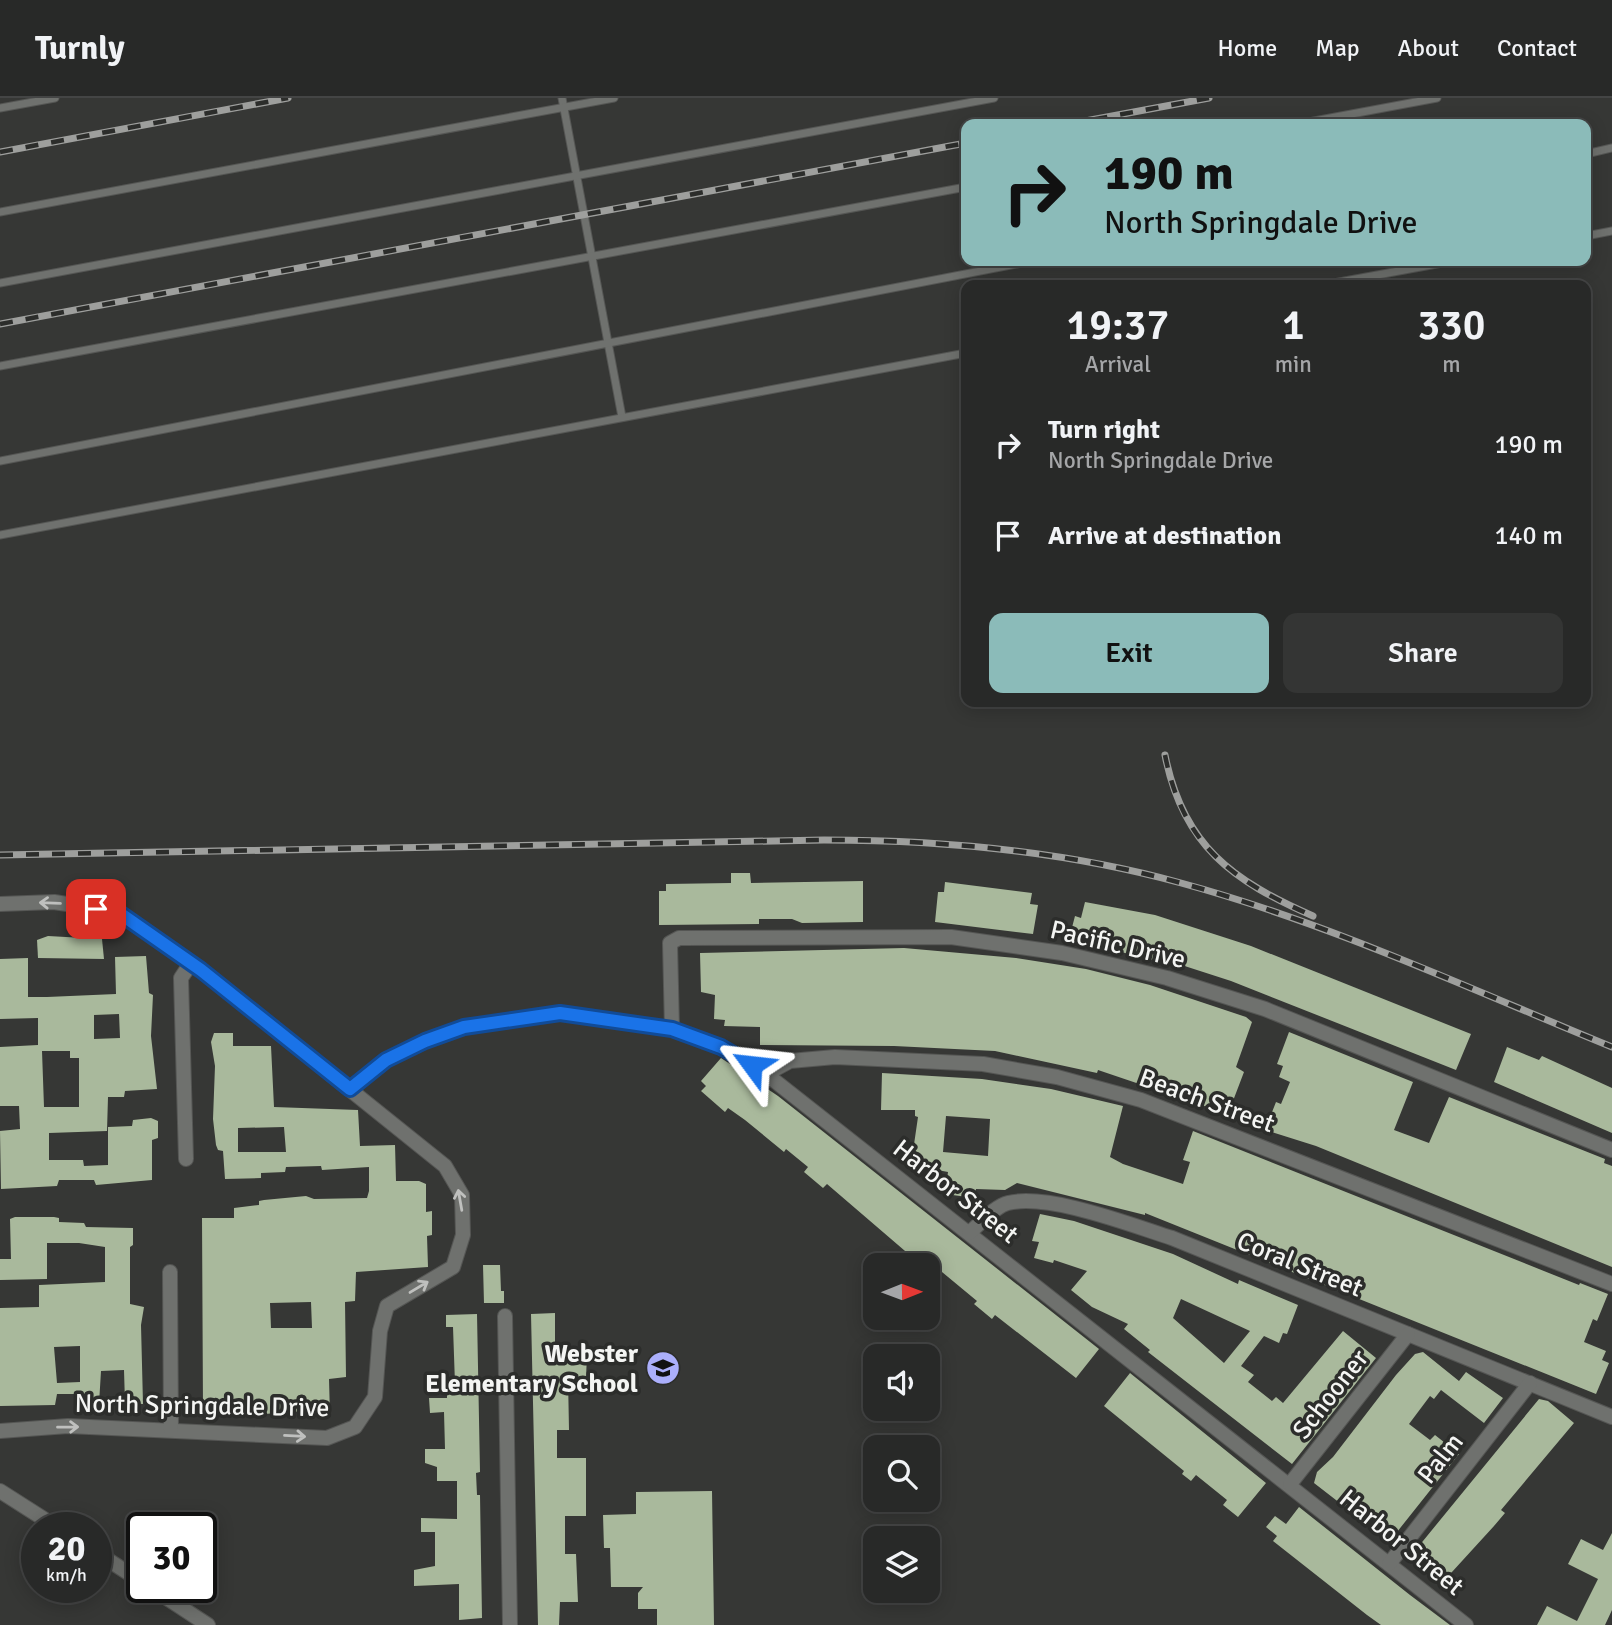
<!DOCTYPE html>
<style>
body{margin:0;font-family:Signika,sans-serif;background:#343534;color:#f1f3f6;height:100vh;display:flex;flex-direction:column;font-size:26px;white-space:nowrap}
*{box-sizing:border-box;margin:0}
p{font-size:23px;color:#a5a6a8}
.icon{flex:none;width:38px;height:38px;fill:none;stroke:currentColor;stroke-width:2;stroke-linecap:round;stroke-linejoin:round}
.map{position:relative;flex:1;overflow:hidden}
.drawer{position:absolute;left:961px;top:182px;width:630px;height:427px;display:flex;flex-direction:column;background:#282928;border-radius:14px;box-shadow:0 4px 18px #0003,0 0 0 2px #444545}
.drawer>*{flex:none}
.top-card{position:absolute;left:961px;top:21px;width:630px;height:147px;border-radius:14px;box-shadow:0 4px 18px #0003,0 0 0 2px #444545;background:#8bbbb9;color:#111;overflow:hidden}
.needle{width:46px;rotate:89deg}
.buttons{position:absolute;left:863px;top:1155px;display:grid;gap:14px}
.buttons a{display:grid;place-items:center;width:77px;height:77px;border-radius:14px;background:#282928;box-shadow:0 4px 18px #0003,0 0 0 2px #444545;font-size:35px}
.speed{position:absolute;left:21px;top:1414px;display:flex;gap:14px;font-size:35px;font-weight:700;text-align:center}
.speed>*{display:grid;place-content:center;width:91px;height:91px;border-radius:50%;background:#282928;box-shadow:0 4px 18px #0003,0 0 0 2px #444545;line-height:1}
.speed small{font-size:18px;font-weight:400}
.speed .limit{border:4px solid #111;border-radius:10px;background:#fff;color:#111}
.pin{position:absolute;display:grid;place-items:center;width:60px;height:60px;color:#fff;margin:-30px;border-radius:14px;box-shadow:0 4px 10px #0006}
.me{position:absolute;width:77px;margin:-38px;rotate:300deg;stroke-linejoin:round;filter:drop-shadow(0 0 5px #0008)}
.turn{display:flex;align-items:center;gap:24px;height:147px;padding:0 28px;font-size:32px}
.turn .icon{width:91px;height:91px;stroke-width:2.5}
.turn b{display:block;font-size:49px;line-height:60px}
.eta{display:flex;justify-content:space-evenly;align-items:center;height:119px;text-align:center}
.eta b{font-size:42px;font-weight:600;line-height:49px}
.cta{display:flex;gap:14px;margin-top:auto;padding:14px 28px}
.cta a{flex:1;height:80px;border-radius:14px;background:#8bbbb9;color:#111;font-size:28px;font-weight:600;line-height:80px;text-align:center}
.cta a+a{background:#343534;color:#f1f3f6}
ul{padding:0;list-style:none}
li{display:flex;align-items:center;gap:21px;height:91px;padding:0 28px}
li div{flex:1}
li b{display:block;font-size:26px}
li em{font-style:normal}
header{display:flex;align-items:center;gap:42px;box-sizing:border-box;height:98px;padding:0 35px;background:#282928;border-bottom:2px solid #444545}
header strong{font-size:33px}
nav{display:flex;gap:38px;margin-inline-start:auto;font-size:24px}
.map>svg:first-child{display:block}
.building{fill:#a9b99c;fill-rule:evenodd}
.lines{fill:none;stroke-linecap:round;stroke-linejoin:round}
.service-casing{stroke:#555654;stroke-width:9}
.minor-casing{stroke:#555654;stroke-width:16}
.service{stroke:#6f716e;stroke-width:7}
.minor{stroke:#6f716e;stroke-width:14}
.rail-casing{stroke:#9e9f9d;stroke-width:7}
.rail{stroke:#2c2d2b;stroke-width:4.5;stroke-dasharray:13;stroke-linecap:butt}
.oneway{stroke:#bfc0be}
.route-casing{stroke:#114b97;stroke-width:18}
.route{stroke:#1a73e8;stroke-width:12}
.labels{text-anchor:middle;stroke-width:7;stroke-linejoin:round;paint-order:stroke}
.street-label{font-size:26px;fill:#f4f5f3;stroke:#2c2d2b}
.poi-label{font-size:26px;font-weight:bold;fill:#f4f5f3;stroke:#2c2d2b;text-anchor:end}
</style>
<header>
<strong>Turnly</strong>
<nav><a>Home</a><a>Map</a><a>About</a><a>Contact</a></nav>
</header>
<div class="map">
<svg width="1612" height="1527" viewBox="0 0 1612 1527">
<rect width="100%" height="100%" fill="#363735"/>
<!-- building -->
<g class="building">
<path d="M 731,775 L 750,775 L 751,785 L 863,783 L 863,824 L 802,825 L 792,821 L 759,821 L 759,826 L 659,827 L 659,793 L 666,793 L 666,786 L 731,785 Z"/>
<path d="M 945,784 L 1032,795 L 1030,806 L 1038,807 L 1033,836 L 935,824 L 938,794 L 944,794 Z"/>
<path d="M 1085,804 L 1155,817 L 1251,848 L 1471,936 L 1456,972 L 1231,883 L 1166,862 L 1165,865 L 1069,841 L 1075,818 L 1081,820 Z"/>
<path d="M 48,838 L 102,841 L 104,861 L 38,860 L 37,842 Z"/>
<path d="M 904,850 L 1016,860 L 1086,871 L 1150,887 L 1246,919 L 1252,924 L 1236,969 L 1244,974 L 1228,1016 L 1098,972 L 1097,975 L 995,953 L 894,948 L 760,947 L 760,929 L 724,928 L 725,922 L 714,921 L 715,897 L 701,894 L 700,855 Z"/>
<path d="M 146,858 L 149,895 L 153,897 L 151,938 L 157,991 L 125,993 L 124,999 L 108,999 L 107,1033 L 49,1035 L 49,1062 L 83,1062 L 84,1068 L 108,1067 L 108,1029 L 132,1028 L 133,1022 L 151,1020 L 158,1023 L 158,1040 L 152,1042 L 152,1082 L 96,1087 L 94,1082 L 59,1082 L 57,1088 L 1,1091 L 0,1033 L 20,1031 L 19,1008 L 0,1008 L 0,949 L 38,947 L 38,920 L 0,921 L 0,861 L 28,860 L 28,899 L 47,899 L 116,896 L 115,859 ZM 119,916 L 120,940 L 94,941 L 94,917 ZM 42,953 L 70,953 L 70,960 L 79,960 L 79,1009 L 44,1009 Z"/>
<path d="M 1289,934 L 1413,984 L 1394,1032 L 1429,1045 L 1449,999 L 1605,1061 L 1604,1065 L 1612,1068 L 1612,1169 L 1316,1048 L 1265,1032 L 1276,1004 L 1281,1006 L 1290,984 L 1279,979 L 1283,968 L 1277,966 Z"/>
<path d="M 214,935 L 233,935 L 233,948 L 271,948 L 274,1009 L 358,1012 L 360,1048 L 395,1047 L 396,1083 L 419,1083 L 426,1086 L 426,1114 L 432,1113 L 432,1137 L 427,1138 L 428,1169 L 356,1174 L 355,1203 L 345,1204 L 346,1279 L 329,1281 L 330,1318 L 305,1318 L 305,1313 L 249,1317 L 246,1312 L 203,1311 L 202,1120 L 234,1120 L 234,1110 L 259,1107 L 259,1103 L 264,1102 L 306,1098 L 314,1101 L 367,1100 L 369,1093 L 369,1069 L 322,1072 L 321,1068 L 286,1069 L 285,1074 L 261,1075 L 261,1080 L 225,1081 L 223,1053 L 218,1052 L 216,1047 L 213,1021 L 215,968 L 211,944 ZM 284,1029 L 286,1054 L 238,1054 L 238,1030 ZM 311,1204 L 312,1230 L 271,1230 L 270,1205 Z"/>
<path d="M 1507,949 L 1539,962 L 1542,958 L 1612,990 L 1612,1035 L 1494,984 Z"/>
<path d="M 721,960 L 778,998 L 1099,1251 L 1076,1280 L 995,1217 L 992,1221 L 974,1206 L 977,1203 L 942,1174 L 938,1180 L 928,1172 L 928,1167 L 919,1165 L 827,1086 L 823,1090 L 804,1074 L 808,1069 L 786,1051 L 784,1054 L 745,1022 L 728,1010 L 725,1014 L 701,993 L 706,988 L 701,983 Z"/>
<path d="M 882,975 L 982,981 L 1051,991 L 1123,1008 L 1110,1059 L 1123,1066 L 1183,1086 L 1190,1064 L 1183,1062 L 1193,1033 L 1579,1187 L 1580,1185 L 1608,1196 L 1597,1223 L 1593,1221 L 1584,1244 L 1606,1253 L 1602,1262 L 1609,1265 L 1596,1296 L 1145,1115 L 1145,1117 L 1017,1085 L 1005,1092 L 976,1091 L 975,1100 L 945,1096 L 948,1074 L 911,1067 L 918,1019 L 915,1018 L 915,1012 L 881,1012 ZM 946,1018 L 990,1021 L 988,1058 L 943,1054 Z"/>
<path d="M 1040,1116 L 1074,1123 L 1173,1156 L 1238,1186 L 1239,1182 L 1298,1207 L 1287,1236 L 1283,1235 L 1279,1245 L 1264,1238 L 1241,1268 L 1254,1277 L 1248,1284 L 1272,1303 L 1276,1299 L 1283,1305 L 1343,1233 L 1376,1260 L 1292,1366 L 1148,1254 L 1150,1252 L 1124,1231 L 1128,1226 L 1092,1209 L 1071,1192 L 1087,1173 L 1054,1162 L 1053,1165 L 1034,1160 L 1039,1144 L 1032,1143 ZM 1181,1201 L 1250,1233 L 1224,1265 L 1173,1220 Z"/>
<path d="M 15,1119 L 54,1119 L 59,1120 L 59,1124 L 84,1125 L 86,1129 L 133,1130 L 133,1147 L 130,1149 L 130,1206 L 144,1209 L 141,1227 L 143,1306 L 125,1305 L 124,1272 L 101,1273 L 99,1306 L 82,1306 L 81,1296 L 57,1296 L 55,1307 L 0,1308 L 0,1210 L 39,1209 L 39,1187 L 105,1184 L 105,1149 L 79,1145 L 47,1145 L 47,1181 L 0,1182 L 0,1161 L 11,1161 L 10,1121 ZM 80,1248 L 80,1284 L 57,1285 L 54,1249 Z"/>
<path d="M 483,1167 L 500,1167 L 501,1193 L 504,1193 L 504,1205 L 484,1205 Z"/>
<path d="M 555,1215 L 555,1258 L 587,1258 L 586,1279 L 568,1279 L 569,1332 L 557,1332 L 557,1360 L 586,1360 L 586,1418 L 565,1418 L 565,1456 L 576,1456 L 578,1504 L 560,1504 L 559,1527 L 538,1527 L 531,1216 Z"/>
<path d="M 477,1216 L 480,1374 L 476,1375 L 477,1397 L 480,1397 L 482,1520 L 459,1522 L 459,1486 L 414,1488 L 414,1472 L 435,1468 L 435,1434 L 421,1434 L 421,1420 L 457,1421 L 457,1383 L 437,1383 L 437,1369 L 425,1365 L 425,1351 L 445,1351 L 444,1314 L 430,1315 L 429,1300 L 447,1300 L 447,1286 L 455,1286 L 453,1229 L 446,1229 L 446,1217 Z"/>
<path d="M 1423,1254 L 1459,1283 L 1466,1274 L 1503,1300 L 1484,1325 L 1441,1292 L 1434,1301 L 1430,1298 L 1409,1326 L 1430,1342 L 1435,1337 L 1459,1356 L 1397,1434 L 1353,1399 L 1345,1409 L 1314,1385 L 1317,1374 L 1333,1359 L 1396,1277 L 1415,1256 Z"/>
<path d="M 1130,1275 L 1266,1385 L 1238,1419 L 1223,1407 L 1227,1402 L 1196,1377 L 1191,1383 L 1182,1376 L 1184,1373 L 1104,1308 Z"/>
<path d="M 1539,1301 L 1548,1303 L 1574,1325 L 1501,1412 L 1505,1415 L 1494,1428 L 1441,1486 L 1414,1464 L 1419,1458 L 1414,1454 Z"/>
<path d="M 712,1393 L 714,1527 L 657,1527 L 657,1511 L 638,1511 L 638,1495 L 643,1489 L 611,1489 L 610,1450 L 604,1450 L 603,1417 L 636,1416 L 636,1394 Z"/>
<path d="M 1299,1409 L 1410,1497 L 1450,1527 L 1381,1527 L 1367,1517 L 1273,1443 L 1277,1438 L 1266,1429 L 1275,1418 L 1286,1426 Z"/>
<path d="M 1612,1435 L 1612,1512 L 1605,1527 L 1537,1527 L 1547,1508 L 1577,1523 L 1598,1481 L 1568,1466 L 1581,1441 L 1603,1452 Z"/>
</g>
<g class="lines">
<!-- service casing -->
<g class="service-casing">
<g id="service">
<path d="M 562,0 L 622,319"/>
<path d="M 0,10 L 55,0"/>
<path d="M 1298,26 L 1437,0"/>
<path d="M 1586,56 L 1612,50"/>
<path d="M 0,114 L 614,0"/>
<path d="M 1586,138 L 1612,133"/>
<path d="M 0,185 L 994,0"/>
<path d="M 1323,187 L 1453,163"/>
<path d="M 0,268 L 966,89"/>
<path d="M 0,363 L 1032,163"/>
<path d="M 0,437 L 966,255"/>
</g>
</g>
<!-- minor casing -->
<g class="minor-casing">
<g id="minor">
<path d="M 0,806 L 54,804 L 118,814 L 201,872 L 445,1068 L 462,1097 L 463,1137 L 453,1169 L 387,1208 L 380,1233 L 375,1299 L 355,1329 L 327,1340 L 68,1328 L 0,1333"/>
<path d="M 672,931 L 670,845 L 679,840 L 951,839 L 1062,855 L 1167,880 L 1265,911 L 1612,1052"/>
<path d="M 766,976 L 790,963 L 835,959 L 983,966 L 1057,979 L 1141,1002 L 1612,1186"/>
<path d="M 350,991 L 386,962 L 425,943 L 464,929 L 560,915 L 672,931 L 721,949 L 766,976 L 1466,1527"/>
<path d="M 186,1061 L 181,880 L 191,865"/>
<path d="M 969,1135 C 980,1126 995,1108 1008,1105 C 1049,1095 1131,1127 1172,1140 L 1612,1319"/>
<path d="M 170,1174 L 171,1332"/>
<path d="M 505,1218 L 510,1527"/>
<path d="M 1290,1386 L 1408,1236"/>
<path d="M 0,1393 L 58,1430"/>
<path d="M 96,1454 L 142,1484"/>
<path d="M 1389,1466 L 1530,1285"/>
<path d="M 150,1489 L 208,1527"/>
</g>
</g>
<!-- service -->
<use href="#service" class="service"/>
<!-- minor -->
<use href="#minor" class="minor"/>
<!-- rail casing -->
<g class="rail-casing">
<g id="rail">
<path d="M 1069,26 L 1209,0"/>
<path d="M 0,54 L 288,0"/>
<path d="M 0,226 L 966,45"/>
<path d="M 1165,657 C 1183,748 1233,783 1313,818"/>
<path d="M 0,757 L 824,742 C 943,742 1065,753 1181,785 C 1329,825 1470,891 1612,949"/>
</g>
</g>
<!-- rail -->
<use href="#rail" class="rail"/>
</g>
<!-- one-way arrows -->
<defs><path id="oneway-shaft" d="M-6 0H5M1.5-3L5.5 0L1.5 3" fill="none" stroke-width="1.6" stroke-linecap="round" stroke-linejoin="round" transform="scale(1.75)"/></defs>
<g class="oneway">
<use href="#oneway-shaft" transform="translate(50 805) rotate(-178)"/>
<use href="#oneway-shaft" transform="translate(460 1102) rotate(-100)"/>
<use href="#oneway-shaft" transform="translate(419 1189) rotate(-31)"/>
<use href="#oneway-shaft" transform="translate(68 1329) rotate(-1)"/>
<use href="#oneway-shaft" transform="translate(295 1338) rotate(3)"/>
</g>
<g class="lines">
<!-- route casing -->
<g class="route-casing">
<path id="route" d="M 96,811 L 118,814 L 201,872 L 350,991 L 386,962 L 425,943 L 464,929 L 560,915 L 672,931 L 721,949 L 752,967"/>
</g>
<!-- route -->
<use href="#route" class="route"/>
</g>
<!-- icons -->
<defs>
<g id="school-disc" transform="scale(1.75)"><circle r="9.5" fill="#abaffb" stroke="#2c2d2b"/><path d="M0-5L7-2L0 1L-7-2ZM-4 1L0 2.5L4 1V4Q0 6-4 4Z" fill="#111"/></g>
</defs>
<g fill-rule="evenodd">
<use href="#school-disc" x="663" y="1270"/>
</g>
<g class="labels">
<!-- street labels -->
<g class="street-label">
<text transform="translate(1118 846) rotate(13)" y="9">Pacific Drive</text>
<text transform="translate(1207 1002) rotate(20)" y="9">Beach Street</text>
<text transform="translate(956 1093) rotate(38)" y="9">Harbor Street</text>
<text transform="translate(1300 1166) rotate(22)" y="9">Coral Street</text>
<text transform="translate(1330 1296) rotate(-52)" y="9">Schooner</text>
<text transform="translate(202 1307) rotate(1)" y="9">North Springdale Drive</text>
<text transform="translate(1440 1360) rotate(-52)" y="9">Palm</text>
<text transform="translate(1402 1444) rotate(39)" y="9">Harbor Street</text>
</g>
<!-- poi labels -->
<g class="poi-label">
<text x="638" y="1264">Webster<tspan x="638" dy="30">Elementary School</tspan></text>
</g>
</g>
</svg>
<div class="buttons">
<a><svg class="needle" viewBox="-14 -14 28 28"><path d="M0-13l5 13h-10z" fill="#e53935"/><path d="M0 13l5-13h-10z" fill="#a5a6a8"/></svg></a>
<a><svg class="icon" aria-label="sound" viewBox="0 0 24 24"><path d="M4 9h4l5-4v14l-5-4H4zM17 9q2 3 0 6"/></svg></a>
<a><svg class="icon" aria-label="search" viewBox="0 0 24 24"><circle cx="10" cy="10" r="6"/><path d="M15 15l6 6"/></svg></a>
<a><svg class="icon" aria-label="layers" viewBox="0 0 24 24"><path d="M12 4l9 5-9 5-9-5zM3 14l9 5 9-5"/></svg></a>
</div>
<div class="speed"><div>20<small>km/h</small></div><div class="limit">30</div></div>
<div class="pin" style="left:96px;top:811px;background:#d93025"><svg class="icon" aria-label="arrive" viewBox="0 0 24 24"><path d="M6 21V4h12l-3 4 3 4H6"/></svg></div>
<svg class="me" style="left:752px;top:967px" viewBox="-20 -20 40 40"><path d="M0-17L14 15 0 8-14 15z" fill="#1a73e8" stroke="#fff" stroke-width="4"/></svg>
<div class="top-card">
<div class="turn"><svg class="icon" aria-label="right" viewBox="0 0 24 24"><path d="M7 20v-9h11M14 6l5 5-5 5"/></svg><div><b>190 m</b>North Springdale Drive</div></div>
</div>
<section class="drawer">
<div class="eta">
<div><b>19:37</b><p>Arrival</p></div>
<div><b>1</b><p>min</p></div>
<div><b>330</b><p>m</p></div>
</div>
<ul>
<li><svg class="icon" aria-label="right" viewBox="0 0 24 24"><path d="M7 20v-9h11M14 6l5 5-5 5"/></svg><div><b>Turn right</b><p>North Springdale Drive</p></div><em>190 m</em></li>
<li><svg class="icon" aria-label="arrive" viewBox="0 0 24 24"><path d="M6 21V4h12l-3 4 3 4H6"/></svg><div><b>Arrive at destination</b></div><em>140 m</em></li>
</ul>
<div class="cta"><a>Exit</a><a>Share</a></div>
</section>
</div>
